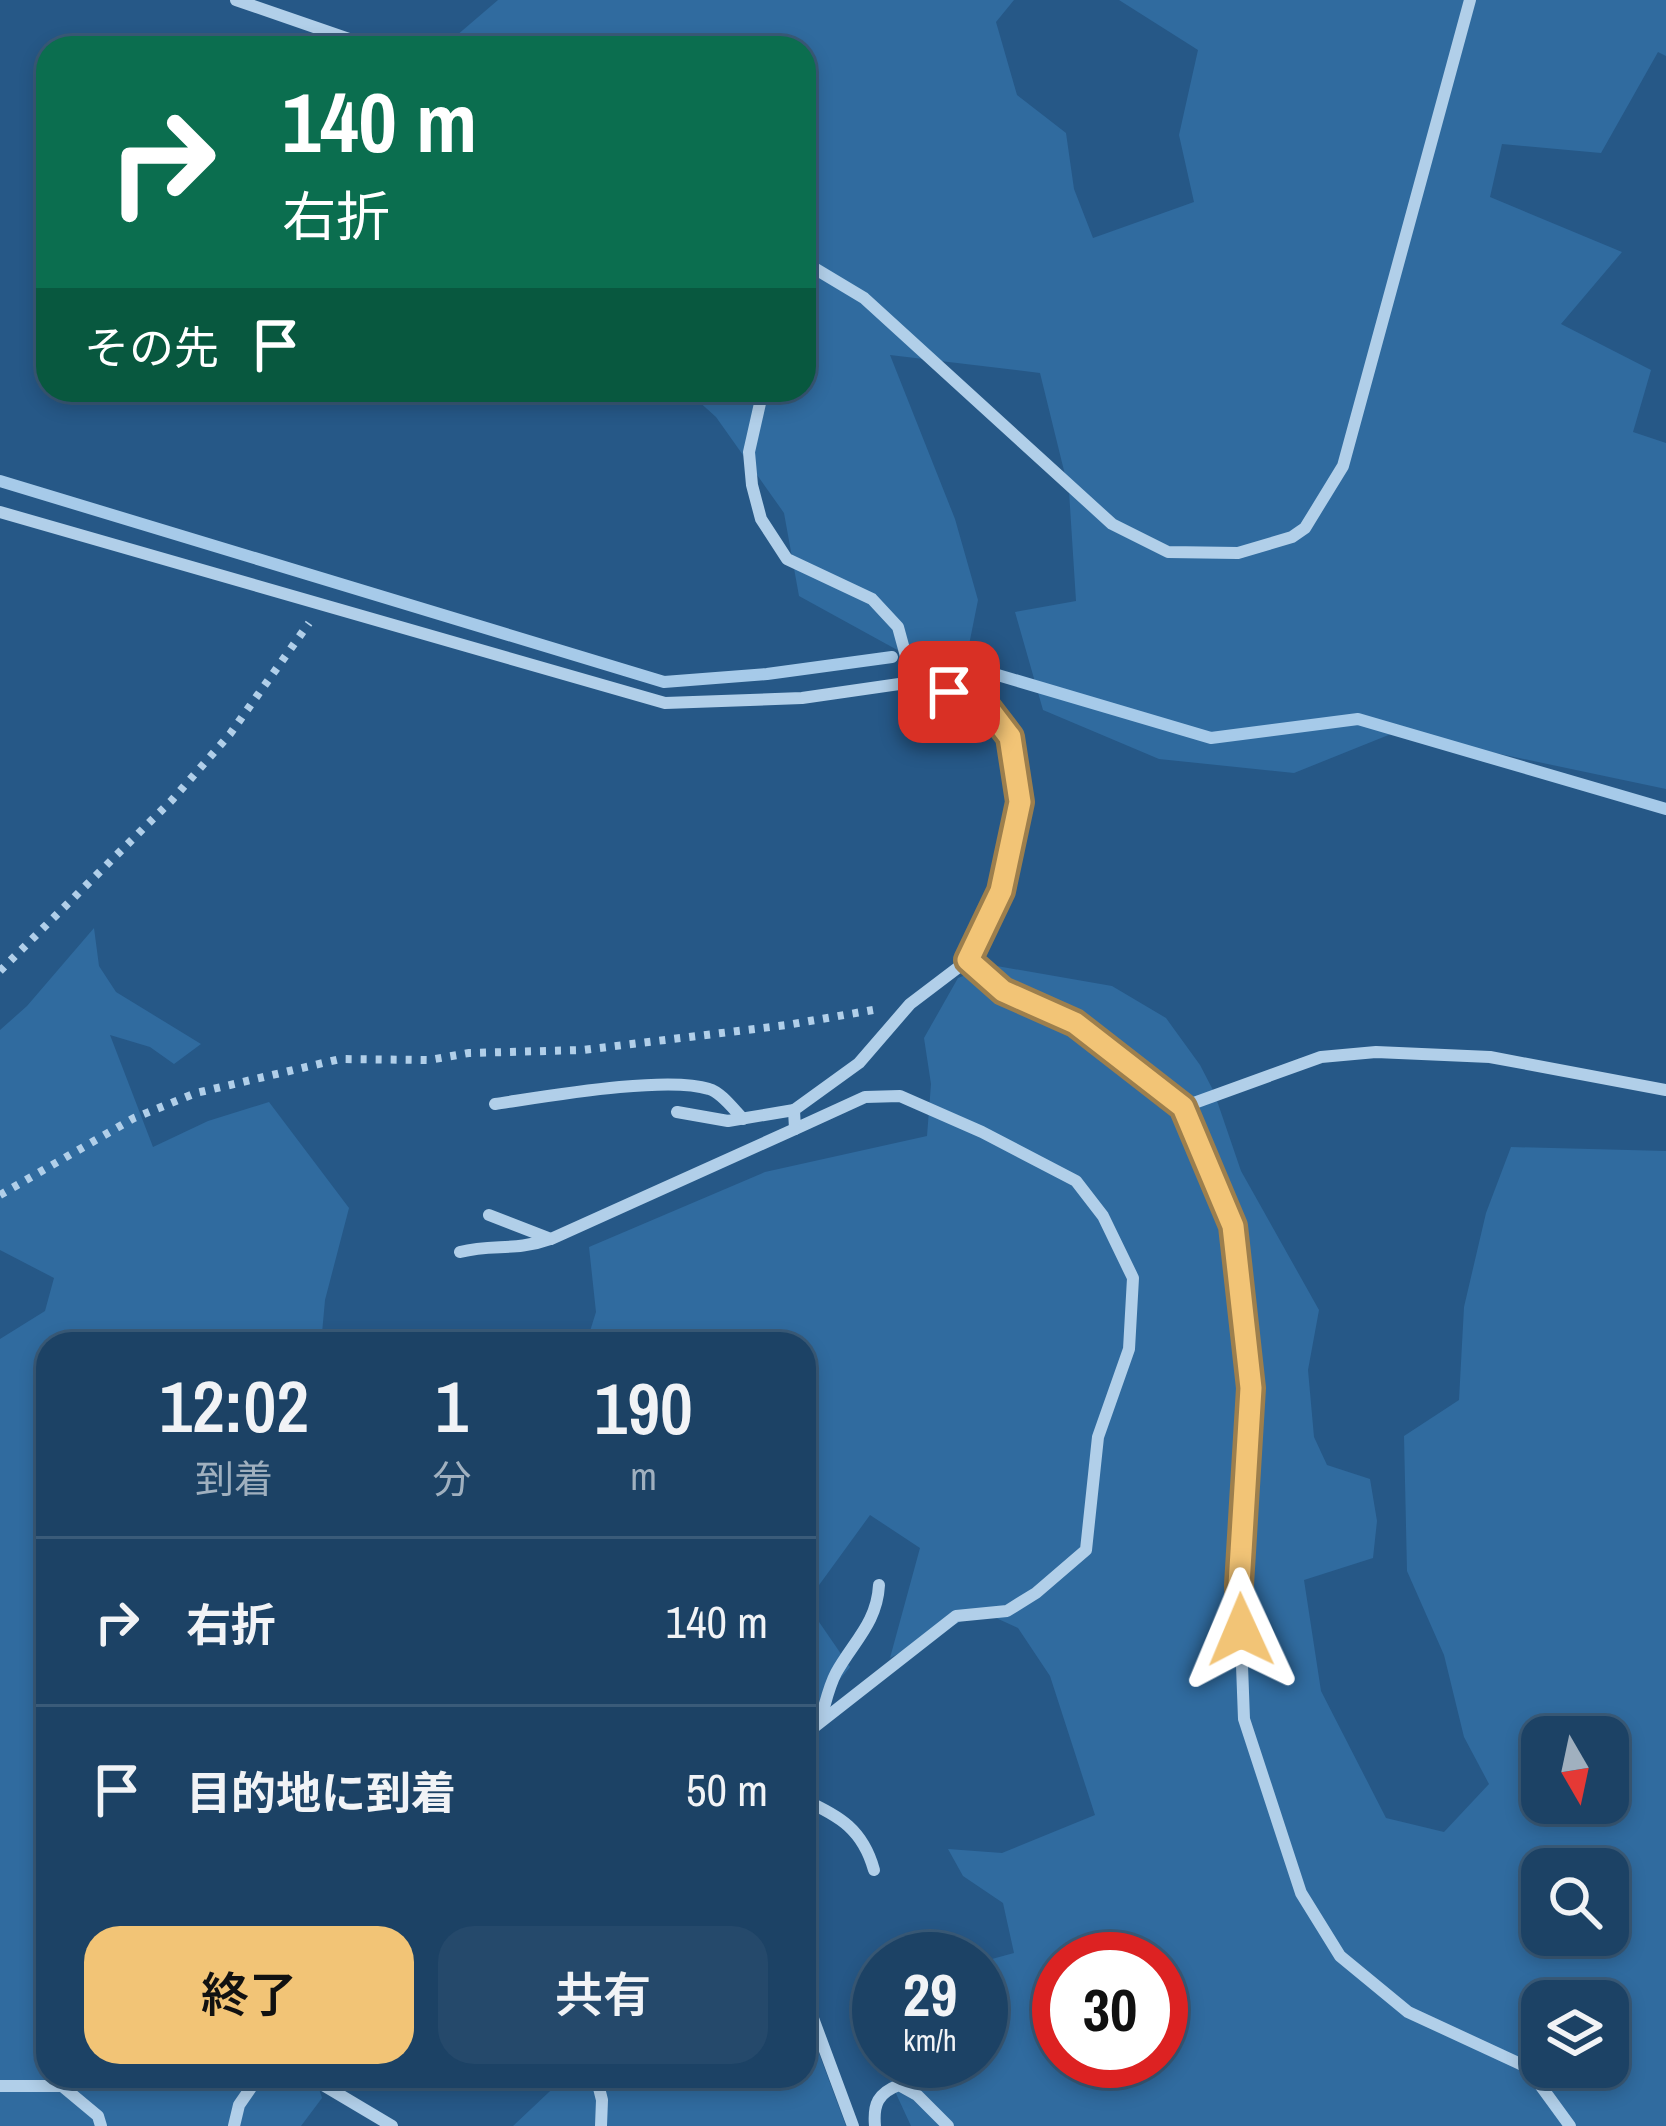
<!DOCTYPE html>
<html lang="ja">
<meta charset="utf-8">
<style>
body{margin:0;font-family:"Archivo Narrow","Noto Sans JP",sans-serif;background:#25496b;color:#f1f3f6;height:100vh;display:flex;flex-direction:column;font-size:45px;white-space:nowrap}
*{box-sizing:border-box;margin:0}
p{font-size:39px;color:#a0b0bf}
.icon{flex:none;width:66px;height:66px;fill:none;stroke:currentColor;stroke-width:2;stroke-linecap:round;stroke-linejoin:round}
.map{position:relative;flex:1;overflow:hidden}
.drawer{position:absolute;left:36px;top:1332px;width:780px;height:756px;display:flex;flex-direction:column;background:#1c4265;border-radius:36px;box-shadow:0 6px 18px #0003,0 0 0 3px #3a5b79}
.drawer>*{flex:none}
.guide{position:absolute;left:36px;top:36px;width:780px;height:366px;border-radius:36px;box-shadow:0 6px 18px #0003,0 0 0 3px #3a5b79;background:#0b6e4f;color:#fff;overflow:hidden}
.needle{width:78px;rotate:171deg}
.fabs{position:absolute;left:1521px;top:1716px;display:grid;gap:24px}
.fabs a{display:grid;place-items:center;width:108px;height:108px;border-radius:24px;background:#1c4265;box-shadow:0 6px 18px #0003,0 0 0 3px #3a5b79;font-size:60px}
.speed{position:absolute;left:852px;top:1932px;display:flex;gap:24px;font-size:60px;font-weight:700;text-align:center}
.speed>*{display:grid;place-content:center;width:156px;height:156px;border-radius:50%;background:#1c4265;box-shadow:0 6px 18px #0003,0 0 0 3px #3a5b79;line-height:1}
.speed small{font-size:30px;font-weight:400}
.speed .limit{border:18px solid #d22;background:#fff;color:#111}
.pin{position:absolute;display:grid;place-items:center;width:102px;height:102px;color:#fff;margin:-51px;border-radius:24px;box-shadow:0 6px 18px #0006}
.me{position:absolute;width:132px;margin:-66px;rotate:359deg;stroke-linejoin:round;filter:drop-shadow(0 0 9px #0008)}
.turn{display:flex;align-items:center;gap:42px;height:252px;padding:0 48px;font-size:54px}
.turn .icon{width:156px;height:156px;stroke-width:2.5}
.turn b{display:block;font-size:84px;line-height:102px}
.then{display:flex;align-items:center;height:114px;padding:0 48px;background:#0003;gap:24px;font-size:45px}
.eta{display:flex;justify-content:space-evenly;align-items:center;height:204px;text-align:center}
.eta b{font-size:72px;font-weight:600;line-height:84px}
.action{display:flex;gap:24px;margin-top:auto;padding:24px 48px}
.action a{flex:1;height:138px;border-radius:36px;background:#f2c476;color:#111;font-size:48px;font-weight:600;line-height:138px;text-align:center}
.action a+a{background:#25496b;color:#f1f3f6}
ul{padding:0;list-style:none}
li{display:flex;align-items:center;gap:36px;height:168px;padding:0 48px;border-top:3px solid #3a5b79}
li div{flex:1}
li b{display:block;font-size:45px}
li em{font-style:normal}
.map>svg:first-child{display:block}
.green{fill:#306b9f;fill-rule:evenodd}
.lines{fill:none;stroke-linecap:round;stroke-linejoin:round}
.stream{stroke:#a6cae9;stroke-width:12}
.path{stroke:#b1cfe9;stroke-width:8;stroke-dasharray:6 9;stroke-linecap:butt}
.minor{stroke:#b1cfe9;stroke-width:12}
.route-casing{stroke:#9d7f4d;stroke-width:30}
.route{stroke:#f2c476;stroke-width:21}
</style>
<div class="map">
<svg width="1666" height="2126" viewBox="0 0 1666 2126">
<rect width="100%" height="100%" fill="#265887"/>
<!-- green -->
<g class="green">
<path d="M 498,0 L 1014,0 L 996,22 L 1017,95 L 1066,133 L 1074,189 L 1093,238 L 1194,202 L 1179,135 L 1198,50 L 1119,0 L 1666,0 L 1666,56 L 1658,52 L 1601,153 L 1502,144 L 1490,197 L 1622,252 L 1561,324 L 1651,370 L 1633,432 L 1666,443 L 1666,789 L 1396,732 L 1294,773 L 1159,759 L 1043,710 L 1015,612 L 1076,601 L 1069,491 L 1040,373 L 890,355 L 955,519 L 978,600 L 961,685 L 799,596 L 784,513 L 716,417 L 686,390 L 804,390 L 804,48 L 442,48 Z"/>
<path d="M 94,928 L 99,966 L 116,992 L 201,1044 L 174,1064 L 150,1047 L 110,1035 L 153,1147 L 208,1121 L 269,1102 L 349,1208 L 325,1300 L 321,1344 L 48,1344 L 48,2076 L 315,2076 L 322,2098 L 301,2126 L 0,2126 L 0,1339 L 45,1311 L 54,1278 L 0,1250 L 0,1030 L 27,1006 Z"/>
<path d="M 991,965 L 1112,986 L 1166,1018 L 1200,1065 L 1214,1092 L 1241,1171 L 1319,1310 L 1308,1370 L 1314,1437 L 1327,1465 L 1370,1479 L 1377,1521 L 1373,1558 L 1304,1580 L 1321,1691 L 1386,1818 L 1444,1832 L 1489,1784 L 1464,1737 L 1444,1655 L 1407,1571 L 1404,1436 L 1459,1400 L 1464,1307 L 1486,1213 L 1511,1147 L 1666,1151 L 1666,2126 L 911,2126 L 881,2061 L 981,2061 L 981,1962 L 1014,1953 L 1003,1903 L 963,1876 L 948,1849 L 1002,1853 L 1095,1815 L 1050,1676 L 1018,1628 L 981,1611 L 890,1658 L 920,1548 L 870,1515 L 806,1603 L 850,1667 L 822,1701 L 804,1759 L 804,1344 L 586,1344 L 596,1312 L 589,1247 L 765,1172 L 927,1136 L 931,1084 L 924,1038 L 958,978 ZM 1542,1737 L 1608,1737 L 1608,1803 L 1542,1803 ZM 1542,1869 L 1608,1869 L 1608,1935 L 1542,1935 ZM 1059,1959 L 1161,1959 L 1161,2061 L 1059,2061 ZM 1542,2001 L 1608,2001 L 1608,2067 L 1542,2067 Z"/>
<path d="M 804,2013 L 846,2126 L 513,2126 L 566,2076 L 804,2076 Z"/>
</g>
<g class="lines">
<!-- stream -->
<g class="stream">
<path d="M 0,481 L 664,682 L 767,674 L 892,657"/>
<path d="M 920,652 L 1211,738 L 1358,719 L 1666,809"/>
</g>
<!-- path -->
<g class="path">
<path d="M 0,971 L 172,800 L 230,734 L 309,623"/>
<path d="M 0,1195 L 134,1118 L 196,1093 L 340,1059 L 429,1060 L 469,1053 L 583,1050 L 787,1025 L 873,1010"/>
</g>
<!-- minor -->
<g class="minor">
<path d="M 236,0 L 375,48"/>
<path d="M 804,262 L 864,298 L 1112,524 L 1168,552 L 1238,553 L 1292,537 L 1305,528 L 1343,466 L 1470,0"/>
<path d="M 763,390 L 749,452 L 752,485 L 761,519 L 787,559 L 872,599 L 898,627 L 913,682"/>
<path d="M 0,512 L 665,703 L 802,698 L 913,682 L 984,703 L 1010,737 L 1020,802 L 1001,891 L 968,960 L 910,1004 L 859,1063 L 794,1110 L 795,1129 L 865,1097 L 900,1096 L 982,1132 L 1076,1181 L 1103,1216 L 1133,1278 L 1129,1349 L 1098,1437 L 1086,1550 L 1036,1593 L 1007,1611 L 956,1616 L 804,1735"/>
<path d="M 968,960 L 1003,990 L 1075,1023 L 1183,1107 L 1233,1226 L 1251,1388 L 1239,1585 L 1244,1719 L 1301,1893 L 1340,1956 L 1408,2012 L 1527,2067 L 1570,2126"/>
<path d="M 495,1104 C 543,1097 666,1075 709,1089 C 721,1092 734,1110 743,1119"/>
<path d="M 1183,1107 L 1321,1057 L 1376,1052 L 1490,1057 L 1666,1090"/>
<path d="M 677,1112 L 728,1121 L 794,1110"/>
<path d="M 489,1215 L 551,1239 L 795,1129"/>
<path d="M 460,1252 C 493,1243 514,1252 550,1239"/>
<path d="M 820,1721 C 825,1706 828,1688 836,1673 C 853,1642 877,1623 879,1585"/>
<path d="M 804,1800 C 840,1816 863,1830 874,1870"/>
<path d="M 804,1994 L 853,2126"/>
<path d="M 308,2076 L 392,2126"/>
<path d="M 596,2076 L 602,2100 L 601,2126"/>
<path d="M 0,2086 L 62,2086 L 98,2116 L 101,2126"/>
<path d="M 234,2126 L 239,2105 L 257,2079 L 271,2076"/>
<path d="M 875,2126 C 873,2104 878,2093 899,2085 L 917,2095 L 948,2126"/>
</g>
</g>
<g class="lines">
<!-- route casing -->
<g class="route-casing">
<path id="route" d="M 949,692 L 984,703 L 1010,737 L 1020,802 L 1001,891 L 968,960 L 1003,991 L 1075,1023 L 1183,1107 L 1233,1226 L 1251,1388 L 1239,1585 L 1241,1630"/>
</g>
<!-- route -->
<use href="#route" class="route"/>
</g>
</svg>
<div class="fabs">
<a><svg class="needle" viewBox="-14 -14 28 28"><path d="M0-13l5 13h-10z" fill="#e53935"/><path d="M0 13l5-13h-10z" fill="#a0b0bf"/></svg></a>
<a><svg class="icon" aria-label="search" viewBox="0 0 24 24"><circle cx="10" cy="10" r="6"/><path d="M15 15l6 6"/></svg></a>
<a><svg class="icon" aria-label="layers" viewBox="0 0 24 24"><path d="M12 4l9 5-9 5-9-5zM3 14l9 5 9-5"/></svg></a>
</div>
<div class="speed"><div>29<small>km/h</small></div><div class="limit">30</div></div>
<div class="pin" style="left:949px;top:692px;background:#d93025"><svg class="icon" aria-label="arrive" viewBox="0 0 24 24"><path d="M6 21V4h12l-3 4 3 4H6"/></svg></div>
<svg class="me" style="left:1241px;top:1630px" viewBox="-20 -20 40 40"><path d="M0-17L14 15 0 8-14 15z" fill="#f2c476" stroke="#fff" stroke-width="4"/></svg>
<div class="guide">
<div class="turn"><svg class="icon" aria-label="right" viewBox="0 0 24 24"><path d="M7 20v-9h11M14 6l5 5-5 5"/></svg><div><b>140 m</b>右折</div></div>
<div class="then">その先<svg class="icon" aria-label="arrive" viewBox="0 0 24 24"><path d="M6 21V4h12l-3 4 3 4H6"/></svg></div>
</div>
<section class="drawer">
<div class="eta">
<div><b>12:02</b><p>到着</p></div>
<div><b>1</b><p>分</p></div>
<div><b>190</b><p>m</p></div>
</div>
<ul>
<li><svg class="icon" aria-label="right" viewBox="0 0 24 24"><path d="M7 20v-9h11M14 6l5 5-5 5"/></svg><div><b>右折</b></div><em>140 m</em></li>
<li><svg class="icon" aria-label="arrive" viewBox="0 0 24 24"><path d="M6 21V4h12l-3 4 3 4H6"/></svg><div><b>目的地に到着</b></div><em>50 m</em></li>
</ul>
<div class="action"><a>終了</a><a>共有</a></div>
</section>
</div>
